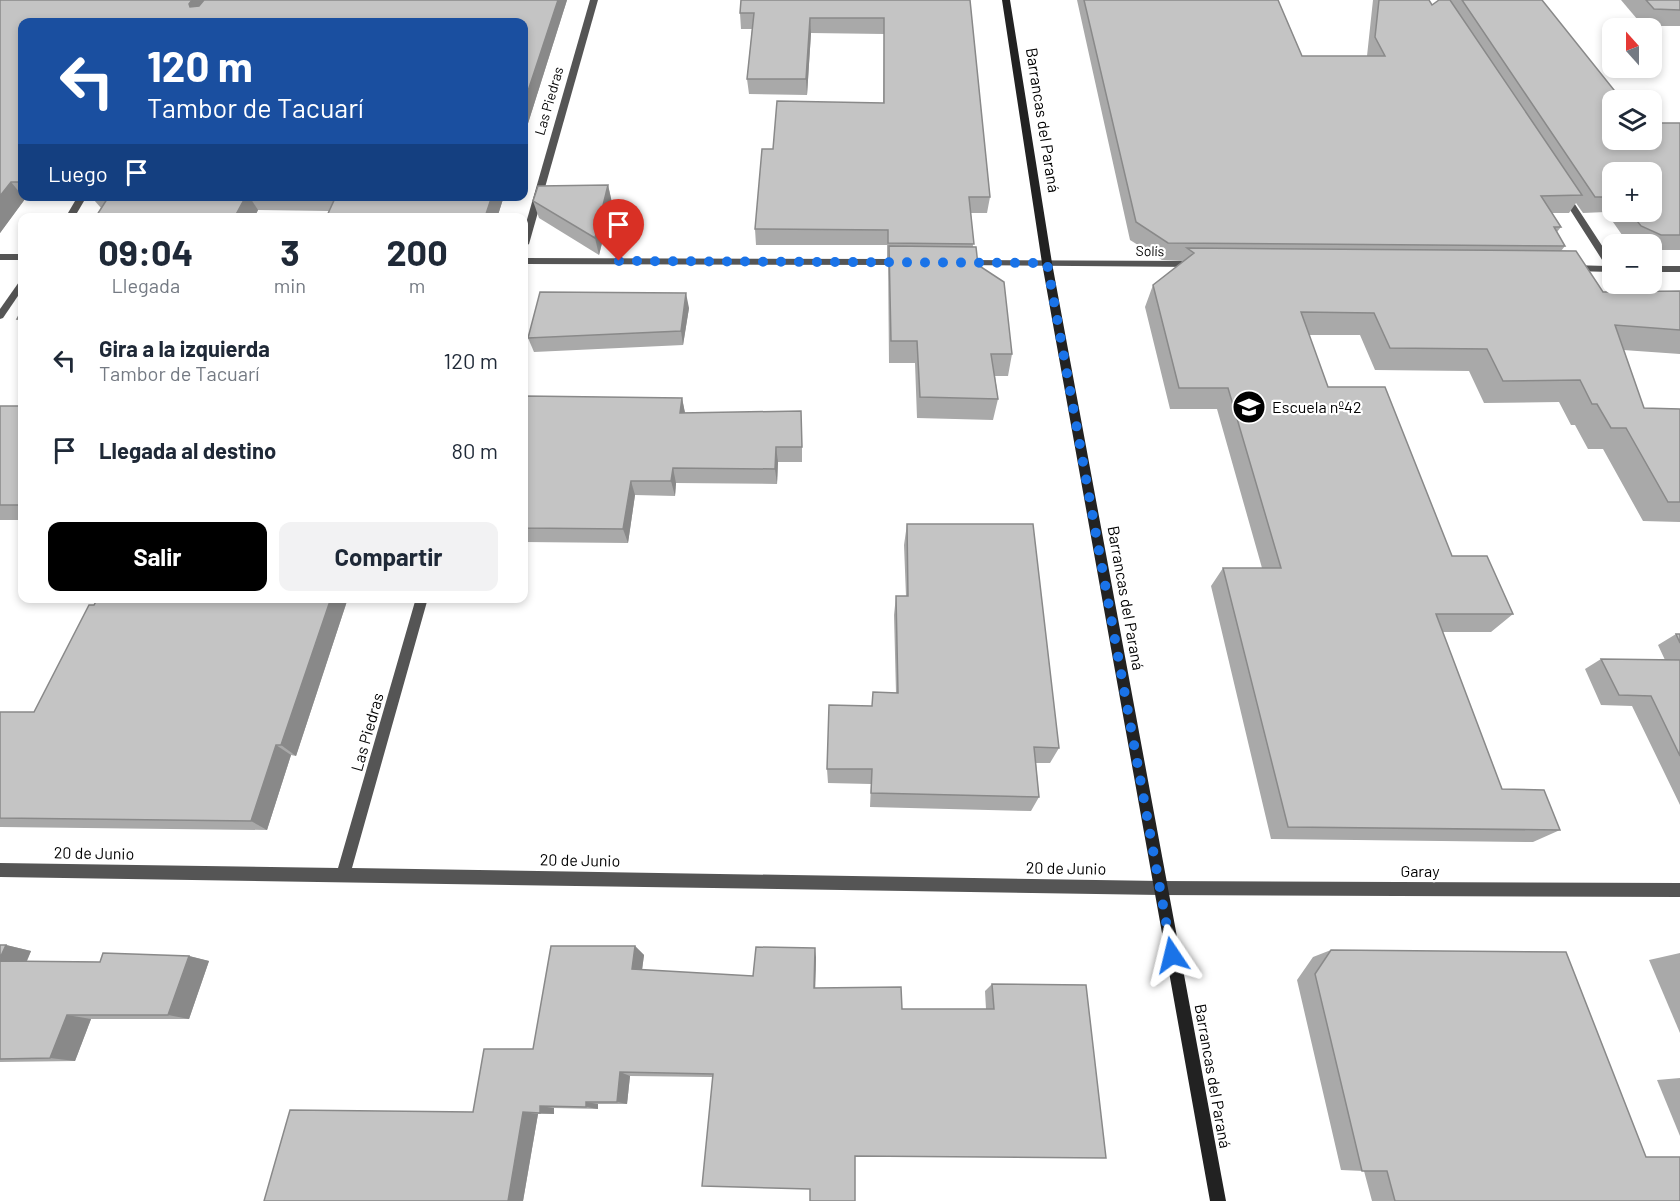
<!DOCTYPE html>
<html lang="es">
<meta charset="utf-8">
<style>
body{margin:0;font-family:Barlow,sans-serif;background:#f2f2f3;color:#1f2937;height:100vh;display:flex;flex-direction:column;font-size:22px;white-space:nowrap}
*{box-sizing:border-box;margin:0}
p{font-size:20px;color:#747a83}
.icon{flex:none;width:33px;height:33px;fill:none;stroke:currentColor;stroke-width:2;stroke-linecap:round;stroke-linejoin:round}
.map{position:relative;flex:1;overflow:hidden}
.side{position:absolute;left:18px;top:213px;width:510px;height:390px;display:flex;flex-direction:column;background:#fff;border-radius:12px;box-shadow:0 3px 9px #0003}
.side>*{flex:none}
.guide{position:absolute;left:18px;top:18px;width:510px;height:183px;border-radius:12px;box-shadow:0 3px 9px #0003;background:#1a4fa0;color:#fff;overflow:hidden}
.needle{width:39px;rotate:339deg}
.buttons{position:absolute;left:1602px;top:18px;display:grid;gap:12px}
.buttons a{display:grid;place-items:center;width:60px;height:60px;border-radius:12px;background:#fff;box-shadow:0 3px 9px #0003;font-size:30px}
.pin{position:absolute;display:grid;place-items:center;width:51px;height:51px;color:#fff;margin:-62px -26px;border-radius:50% 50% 50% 0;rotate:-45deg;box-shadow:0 0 6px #0007}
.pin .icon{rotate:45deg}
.me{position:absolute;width:66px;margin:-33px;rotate:350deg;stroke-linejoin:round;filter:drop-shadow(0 0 4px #0008)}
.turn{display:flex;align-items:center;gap:21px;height:126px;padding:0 30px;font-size:27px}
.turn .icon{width:78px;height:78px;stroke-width:2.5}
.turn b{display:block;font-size:42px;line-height:51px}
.then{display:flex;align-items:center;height:57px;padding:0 30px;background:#0003;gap:12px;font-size:22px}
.eta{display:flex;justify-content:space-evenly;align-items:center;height:102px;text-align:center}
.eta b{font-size:36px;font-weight:700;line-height:42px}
.button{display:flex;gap:12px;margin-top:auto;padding:12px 30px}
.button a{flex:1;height:69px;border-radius:12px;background:#000;color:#fff;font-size:24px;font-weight:700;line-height:69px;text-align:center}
.button a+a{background:#f2f2f3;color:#1f2937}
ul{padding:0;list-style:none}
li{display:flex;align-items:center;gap:18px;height:90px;padding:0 30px}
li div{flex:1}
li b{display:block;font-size:22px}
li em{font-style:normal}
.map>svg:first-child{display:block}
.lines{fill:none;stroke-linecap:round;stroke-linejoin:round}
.street{fill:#555;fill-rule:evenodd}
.secondary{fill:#222;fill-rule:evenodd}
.wall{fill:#a9a9a9;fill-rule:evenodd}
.shaded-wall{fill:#898989}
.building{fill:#c4c4c4;stroke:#898989;stroke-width:1.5}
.route{stroke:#1a73e8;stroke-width:10;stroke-dasharray:0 18}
.labels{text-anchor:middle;stroke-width:4.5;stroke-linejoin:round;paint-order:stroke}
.far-street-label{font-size:14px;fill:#000;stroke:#fff}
.street-label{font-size:16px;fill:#000;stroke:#fff}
.poi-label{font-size:16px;fill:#000;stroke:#fff;text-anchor:start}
</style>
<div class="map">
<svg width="1680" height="1201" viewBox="0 0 1680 1201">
<rect width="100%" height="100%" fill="#fff"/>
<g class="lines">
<!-- street -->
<g class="street">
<path d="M 590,0 L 598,0 L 529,244 L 524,247 L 524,230 Z"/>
<path d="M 1564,191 L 1567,192 L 1612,261 L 1612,272 L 1572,271 L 1567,268 L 1572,265 L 1606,266 L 1560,194 Z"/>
<path d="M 78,196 L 87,196 L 74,218 L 65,218 Z"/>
<rect x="0" y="254" width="22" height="6"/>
<path d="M 524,258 L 903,259 L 908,262 L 903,265 L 524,264 Z"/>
<path d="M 963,260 L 1194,261 L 1199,264 L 1194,267 L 960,265 L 958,263 Z"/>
<rect x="1652" y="266" width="28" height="6"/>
<path d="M 22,281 L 22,290 L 3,318 L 0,319 L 0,309 L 19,282 Z"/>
<path d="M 416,598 L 428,598 L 352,868 L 1160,881 L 1680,883 L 1680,897 L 1160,895 L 0,877 L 0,863 L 338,868 Z"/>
</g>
<!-- secondary -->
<path class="secondary" d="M 1002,0 L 1010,0 L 1052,263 L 1226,1201 L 1210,1201 L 1042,263 Z"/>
</g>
<!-- wall -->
<g class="wall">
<path d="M 0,0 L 567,0 L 524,136 L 524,22 L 22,22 L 22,196 L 76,196 L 73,199 L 25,199 L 0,233 Z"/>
<path d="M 970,0 L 990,197 L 987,213 L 971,213 L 973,247 L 978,265 L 1012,354 L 1008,376 L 995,376 L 998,399 L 993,420 L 917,418 L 915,363 L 889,363 L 888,258 L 887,258 L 887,245 L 756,245 L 755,229 L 773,149 L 883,103 L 884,34 L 811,33 L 807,95 L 749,94 L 747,79 L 752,29 L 741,29 L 740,13 Z"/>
<path d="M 1077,0 L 1278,0 L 1302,56 L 1367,56 L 1373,0 L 1429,0 L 1432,5 L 1439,0 L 1542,0 L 1612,140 L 1680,123 L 1680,250 L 1652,250 L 1652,244 L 1633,244 L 1627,242 L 1606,212 L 1583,213 L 1576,203 L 1569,213 L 1552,213 L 1561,227 L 1557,232 L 1565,246 L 1561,251 L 1603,292 L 1680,291 L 1680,354 L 1623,350 L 1644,408 L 1680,409 L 1680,522 L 1643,521 L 1603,449 L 1588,449 L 1575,425 L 1571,425 L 1559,402 L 1484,403 L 1469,371 L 1375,370 L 1360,335 L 1309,335 L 1328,387 L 1452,556 L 1513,614 L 1491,632 L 1442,632 L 1502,789 L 1560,830 L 1533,842 L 1271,839 L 1211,586 L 1223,568 L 1262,568 L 1217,409 L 1170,409 L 1145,307 L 1153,285 L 1181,263 L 1182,261 L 1162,260 L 1130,240 ZM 1612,172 L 1652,212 L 1612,212 Z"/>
<path d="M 1621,0 L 1680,0 L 1680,26 L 1643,26 Z"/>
<path d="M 608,185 L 612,203 L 599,255 L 539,218 L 533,201 Z"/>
<path d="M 85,196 L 504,196 L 497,218 L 326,218 L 329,211 L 258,210 L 254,218 L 95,218 L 101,208 L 94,200 L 88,199 Z"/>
<path d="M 689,308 L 683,345 L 534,352 L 528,338 Z"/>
<path d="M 22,310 L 22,325 L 17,319 Z"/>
<path d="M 524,396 L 682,398 L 685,413 L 802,426 L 802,462 L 778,462 L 777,484 L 676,483 L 675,496 L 635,495 L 628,543 L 524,542 Z"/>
<rect x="0" y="406" width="22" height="114"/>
<path d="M 907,524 L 1059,748 L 1050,763 L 1036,763 L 1039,797 L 1031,811 L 870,807 L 871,784 L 828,783 L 827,769 L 872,706 L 896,693 L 894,615 L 896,596 L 906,596 L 904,545 Z"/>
<path d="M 98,598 L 348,598 L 296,756 L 291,755 L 267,830 L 0,827 L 0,712 L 34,712 Z"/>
<path d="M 1676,634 L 1680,634 L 1680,805 L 1632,706 L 1601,705 L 1585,669 L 1601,659 L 1665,660 L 1658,645 Z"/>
<path d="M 0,945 L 6,945 L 31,951 L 27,961 L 100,962 L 189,956 L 209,961 L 189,1019 L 91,1019 L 75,1061 L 0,1062 Z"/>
<path d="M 635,946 L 644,955 L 642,970 L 753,976 L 816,957 L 815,988 L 902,1009 L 986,1009 L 985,991 L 992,984 L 1086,985 L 810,1189 L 712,1077 L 630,1076 L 627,1104 L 598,1104 L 598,1109 L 554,1108 L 554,1114 L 538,1114 L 523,1201 L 264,1201 L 473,1112 Z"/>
<path d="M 1331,950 L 1646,1157 L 1680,1201 L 1372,1201 L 1364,1171 L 1341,1170 L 1297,980 L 1313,957 Z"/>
<path d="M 1680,953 L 1680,1033 L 1649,960 Z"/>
<path d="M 1680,1078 L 1680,1136 L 1657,1080 Z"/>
</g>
<!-- shaded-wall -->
<g class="shaded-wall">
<path d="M 192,0 L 213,0 L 199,21 L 190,7 L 189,4 Z"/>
<path d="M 558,0 L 567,0 L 524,136 L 524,103 Z"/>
<path d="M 810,18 L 811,33 L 807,95 L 806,79 Z"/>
<path d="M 11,182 L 25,199 L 0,233 L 0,196 Z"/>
<path d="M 608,185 L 612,203 L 599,255 L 595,238 Z"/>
<path d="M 246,196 L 249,196 L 258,210 L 254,218 L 234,218 Z"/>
<path d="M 492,196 L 504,196 L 497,218 L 488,218 L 486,214 Z"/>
<path d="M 686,293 L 689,308 L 683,345 L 681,331 Z"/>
<path d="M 682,398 L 685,413 L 680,413 Z"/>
<path d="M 776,447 L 778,462 L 777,484 L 775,469 Z"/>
<path d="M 673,468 L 676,483 L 675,496 L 671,481 Z"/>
<path d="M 631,481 L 635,495 L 628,543 L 623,529 Z"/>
<path d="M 331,598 L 348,598 L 296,756 L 281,745 Z"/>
<path d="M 276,745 L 291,755 L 267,830 L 251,821 Z"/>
<path d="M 6,945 L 31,951 L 24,967 L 0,961 L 0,958 Z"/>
<path d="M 635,946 L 644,955 L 641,977 L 632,969 Z"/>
<path d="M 815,948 L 816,957 L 815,995 L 814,988 Z"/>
<path d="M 189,956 L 209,961 L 189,1019 L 168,1015 Z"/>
<path d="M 67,1015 L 91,1019 L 75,1061 L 50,1058 Z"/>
<path d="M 620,1072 L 630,1076 L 627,1104 L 617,1102 Z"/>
<path d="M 586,1102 L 598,1104 L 598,1109 L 586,1107 Z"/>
<path d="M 540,1106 L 554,1108 L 554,1114 L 540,1113 Z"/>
<path d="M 523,1112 L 538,1114 L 523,1201 L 508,1201 Z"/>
</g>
<!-- building -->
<g class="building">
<path d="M 0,0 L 192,0 L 189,4 L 190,7 L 199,6 L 204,0 L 558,0 L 524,103 L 524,22 L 22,22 L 22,182 L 11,182 L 0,196 Z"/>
<path d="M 741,0 L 970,0 L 990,197 L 969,197 L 974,244 L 888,243 L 888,230 L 755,229 L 762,149 L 773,149 L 777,101 L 884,103 L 884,18 L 810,18 L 806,79 L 747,79 L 754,13 L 740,13 Z"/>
<path d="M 1084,0 L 1278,0 L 1302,56 L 1385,56 L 1375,37 L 1379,0 L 1429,0 L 1432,5 L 1439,0 L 1450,0 L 1582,195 L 1541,196 L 1561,227 L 1554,227 L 1565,246 L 1168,243 L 1136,222 Z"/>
<path d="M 1462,0 L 1542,0 L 1622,100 L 1612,100 L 1612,140 L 1652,140 L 1652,123 L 1680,123 L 1680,235 L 1661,235 L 1641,226 L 1630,212 L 1652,212 L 1652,172 L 1612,172 L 1612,197 L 1595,197 Z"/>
<path d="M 1646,0 L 1680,0 L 1680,10 L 1654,9 Z"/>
<path d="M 608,185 L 595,238 L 533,201 L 538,186 Z"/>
<path d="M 109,196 L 246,196 L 234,218 L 95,218 Z"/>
<path d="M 336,196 L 492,196 L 486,214 L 472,214 L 471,218 L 326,218 Z"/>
<path d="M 889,246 L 976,247 L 978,265 L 1004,282 L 1012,354 L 991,354 L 998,399 L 920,397 L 917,341 L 891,341 Z"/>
<path d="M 1187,248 L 1576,251 L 1603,292 L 1680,291 L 1680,330 L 1615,325 L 1644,408 L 1680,409 L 1680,502 L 1668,502 L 1626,428 L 1611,428 L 1597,404 L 1592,404 L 1580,380 L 1503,381 L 1487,349 L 1390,348 L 1374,313 L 1301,312 L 1328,387 L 1385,387 L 1452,556 L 1487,556 L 1513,614 L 1436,614 L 1502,789 L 1544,790 L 1560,830 L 1288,827 L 1223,568 L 1281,568 L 1228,388 L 1179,388 L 1153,285 L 1194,253 Z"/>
<path d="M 540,292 L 686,293 L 681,331 L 528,338 Z"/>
<path d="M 22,310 L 22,319 L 17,319 Z"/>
<path d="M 524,396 L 682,398 L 680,413 L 801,411 L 802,447 L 776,447 L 775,469 L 673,468 L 671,481 L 631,481 L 623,529 L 524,528 Z"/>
<rect x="0" y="406" width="22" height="99"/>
<path d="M 907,524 L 1033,524 L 1059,748 L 1034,747 L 1039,797 L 871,793 L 872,769 L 827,769 L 829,705 L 872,706 L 873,692 L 898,693 L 896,596 L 908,596 Z"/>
<path d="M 98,598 L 331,598 L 281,745 L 276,745 L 251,821 L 0,818 L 0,712 L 34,712 L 89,605 L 94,605 Z"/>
<path d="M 1676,634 L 1680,634 L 1680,643 Z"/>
<path d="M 1601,659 L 1680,660 L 1680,756 L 1651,696 L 1619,695 Z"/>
<path d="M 0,945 L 6,945 L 0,958 Z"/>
<path d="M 551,946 L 635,946 L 632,969 L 753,976 L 756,947 L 815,948 L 814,988 L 901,987 L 902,1009 L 994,1009 L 992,984 L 1086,985 L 1106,1158 L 855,1156 L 855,1201 L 810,1201 L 810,1189 L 702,1186 L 713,1074 L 620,1072 L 617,1102 L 586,1102 L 586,1107 L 540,1106 L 540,1113 L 523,1112 L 508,1201 L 264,1201 L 290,1110 L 473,1112 L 484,1049 L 533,1049 Z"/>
<path d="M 1331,950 L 1566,952 L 1646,1157 L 1680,1157 L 1680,1201 L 1395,1201 L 1387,1171 L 1362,1171 L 1315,974 Z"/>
<path d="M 103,953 L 189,956 L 168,1015 L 67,1015 L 50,1058 L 0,1059 L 0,961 L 100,962 Z"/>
</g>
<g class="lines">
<!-- route -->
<path class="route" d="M 619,261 L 1047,263 L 1172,955"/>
</g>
<!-- icons -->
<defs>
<g id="school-disc" transform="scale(1.725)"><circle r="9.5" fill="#000" stroke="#fff"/><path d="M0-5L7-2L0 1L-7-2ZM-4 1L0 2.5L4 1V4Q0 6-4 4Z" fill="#fff"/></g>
</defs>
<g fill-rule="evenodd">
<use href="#school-disc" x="1249" y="407"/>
</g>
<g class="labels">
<!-- far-street labels -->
<g class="far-street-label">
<text transform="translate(549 101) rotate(-74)" y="5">Las Piedras</text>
<text transform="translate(1150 251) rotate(1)" y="5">Solís</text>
</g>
<!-- street labels -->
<g class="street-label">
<text transform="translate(1043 120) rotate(81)" y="6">Barrancas del Paraná</text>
<text transform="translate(1126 598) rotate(80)" y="6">Barrancas del Paraná</text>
<text transform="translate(367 732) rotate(-74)" y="6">Las Piedras</text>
<text transform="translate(94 853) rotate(1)" y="6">20 de Junio</text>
<text transform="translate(580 860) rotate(1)" y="6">20 de Junio</text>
<text transform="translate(1066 868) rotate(1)" y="6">20 de Junio</text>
<text x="1420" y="877">Garay</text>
<text transform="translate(1213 1076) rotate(80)" y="6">Barrancas del Paraná</text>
</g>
<!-- poi labels -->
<g class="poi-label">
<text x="1272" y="413">Escuela nº42</text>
</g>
</g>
</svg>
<div class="buttons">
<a><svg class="needle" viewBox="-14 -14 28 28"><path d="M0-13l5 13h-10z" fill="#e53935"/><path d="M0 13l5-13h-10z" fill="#747a83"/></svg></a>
<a><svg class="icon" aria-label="layers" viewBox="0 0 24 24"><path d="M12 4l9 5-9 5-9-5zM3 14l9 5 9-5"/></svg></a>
<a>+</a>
<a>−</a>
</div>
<div class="pin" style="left:619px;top:261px;background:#d93025"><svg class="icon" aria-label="arrive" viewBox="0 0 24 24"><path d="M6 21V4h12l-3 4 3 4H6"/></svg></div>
<svg class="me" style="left:1172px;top:955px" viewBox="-20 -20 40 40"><path d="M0-17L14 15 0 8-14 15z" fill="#1a73e8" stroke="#fff" stroke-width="4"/></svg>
<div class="guide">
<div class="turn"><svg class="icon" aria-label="left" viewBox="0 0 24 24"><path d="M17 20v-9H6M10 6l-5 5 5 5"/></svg><div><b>120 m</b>Tambor de Tacuarí</div></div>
<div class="then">Luego<svg class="icon" aria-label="arrive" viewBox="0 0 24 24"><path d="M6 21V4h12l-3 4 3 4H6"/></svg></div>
</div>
<section class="side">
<div class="eta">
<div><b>09:04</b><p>Llegada</p></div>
<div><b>3</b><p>min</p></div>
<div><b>200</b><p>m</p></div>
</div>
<ul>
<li><svg class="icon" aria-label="left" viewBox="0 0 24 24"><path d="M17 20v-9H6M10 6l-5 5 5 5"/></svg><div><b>Gira a la izquierda</b><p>Tambor de Tacuarí</p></div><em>120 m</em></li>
<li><svg class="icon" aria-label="arrive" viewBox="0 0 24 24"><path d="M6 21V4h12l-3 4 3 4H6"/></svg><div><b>Llegada al destino</b></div><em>80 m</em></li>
</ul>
<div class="button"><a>Salir</a><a>Compartir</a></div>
</section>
</div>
